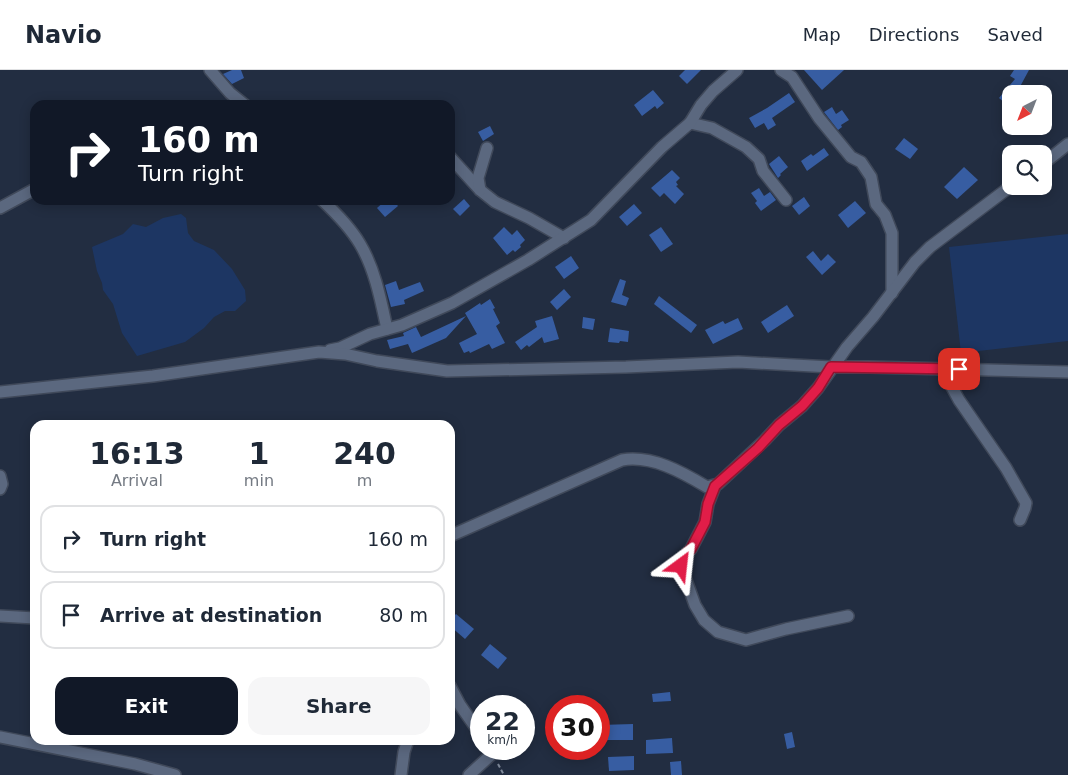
<!DOCTYPE html>
<style>
body{margin:0;font-family:"DejaVu Sans",sans-serif;background:#f6f6f7;color:#1f2937;height:100vh;display:flex;flex-direction:column;font-size:19px;white-space:nowrap}
*{box-sizing:border-box;margin:0}
p{font-size:16px;color:#747a83}
.icon{flex:none;width:28px;height:28px;fill:none;stroke:currentColor;stroke-width:2;stroke-linecap:round;stroke-linejoin:round}
.map{position:relative;flex:1;overflow:hidden}
.sheet{position:absolute;left:30px;top:350px;width:425px;height:325px;display:flex;flex-direction:column;background:#fff;border-radius:15px;box-shadow:0 2px 12px #0003}
.sheet>*{flex:none}
.guide{position:absolute;left:30px;top:30px;width:425px;height:105px;border-radius:15px;box-shadow:0 2px 12px #0003;background:#111827;color:#fff;overflow:hidden}
.needle{width:32px;rotate:222deg}
.buttons{position:absolute;left:1002px;top:15px;display:grid;gap:10px}
.buttons a{display:grid;place-items:center;width:50px;height:50px;border-radius:10px;background:#fff;box-shadow:0 2px 12px #0003;font-size:25px}
.speed{position:absolute;left:470px;top:625px;display:flex;gap:10px;font-size:25px;font-weight:700;text-align:center}
.speed>*{display:grid;place-content:center;width:65px;height:65px;border-radius:50%;background:#fff;box-shadow:0 2px 12px #0003;line-height:1}
.speed small{font-size:12px;font-weight:400}
.speed .limit{border:8px solid #d22;background:#fff;color:#111}
.pin{position:absolute;display:grid;place-items:center;width:42px;height:42px;color:#fff;margin:-21px;border-radius:10px;box-shadow:0 2px 8px #0006}
.me{position:absolute;width:55px;margin:-28px;rotate:30deg;stroke-linejoin:round;filter:drop-shadow(0 0 4px #0008)}
.turn{display:flex;align-items:center;gap:18px;height:105px;padding:0 25px;font-size:22px}
.turn .icon{width:65px;height:65px;stroke-width:2.5}
.turn b{display:block;font-size:35px;line-height:42px}
.eta{display:flex;justify-content:space-evenly;align-items:center;height:85px;text-align:center}
.eta b{font-size:30px;font-weight:800;line-height:35px}
.action{display:flex;gap:10px;margin-top:auto;padding:10px 25px}
.action a{flex:1;height:58px;border-radius:15px;background:#111827;color:#fff;font-size:20px;font-weight:800;line-height:58px;text-align:center}
.action a+a{background:#f6f6f7;color:#1f2937}
ul{padding:0;list-style:none}
li{display:flex;align-items:center;gap:15px;height:68px;margin:0 10px 8px;padding:0 15px;border:2px solid #e0e1e3;border-radius:15px}
li div{flex:1}
li b{display:block;font-size:19px}
li em{font-style:normal}
header{display:flex;align-items:center;gap:30px;box-sizing:border-box;height:70px;padding:0 25px;background:#fff;border-bottom:1px solid #e0e1e3}
header strong{font-size:24px}
nav{display:flex;gap:28px;margin-inline-start:auto;font-size:18px}
.map>svg:first-child{display:block}
.green{fill:#1d3663}
.building{fill:#375da2}
.lines{fill:none;stroke-linecap:round;stroke-linejoin:round}
.street-casing{stroke:#40495a;stroke-width:14}
.path{stroke:#818b9c;stroke-width:2;stroke-dasharray:4 2.5;stroke-linecap:butt}
.street{stroke:#5b687f;stroke-width:11}
.route-casing{stroke:#92132f;stroke-width:12}
.route{stroke:#e11d48;stroke-width:9}
</style>
<header>
<strong>Navio</strong>
<nav><a>Map</a><a>Directions</a><a>Saved</a></nav>
</header>
<div class="map">
<svg width="1068" height="705" viewBox="0 0 1068 705">
<rect width="100%" height="100%" fill="#222d41"/>
<!-- green -->
<g class="green">
<path d="M 181,144 L 186,148 L 188,163 L 194,171 L 214,180 L 232,199 L 245,220 L 246,231 L 235,241 L 225,241 L 214,247 L 204,258 L 185,272 L 137,286 L 122,263 L 113,234 L 103,220 L 102,213 L 97,201 L 92,177 L 123,164 L 133,154 L 146,157 L 163,148 Z"/>
<path d="M 1068,164 L 1068,271 L 961,283 L 949,177 Z"/>
</g>
<!-- building -->
<g class="building">
<path d="M 232,0 L 241,0 L 244,8 L 232,14 L 223,4 Z"/>
<path d="M 685,0 L 701,0 L 687,14 L 679,6 Z"/>
<path d="M 804,0 L 844,0 L 822,20 Z"/>
<path d="M 1014,0 L 1029,0 L 1016,24 L 1011,24 L 1011,38 L 999,28 L 1015,9 L 1010,6 Z"/>
<path d="M 653,20 L 664,33 L 657,39 L 655,36 L 642,46 L 634,35 Z"/>
<path d="M 789,23 L 795,32 L 772,48 L 776,55 L 768,60 L 764,53 L 755,58 L 749,48 L 767,38 Z"/>
<path d="M 832,37 L 836,44 L 842,40 L 849,50 L 841,55 L 842,57 L 838,60 L 824,42 Z"/>
<path d="M 490,56 L 494,64 L 483,71 L 478,62 Z"/>
<path d="M 904,68 L 918,79 L 910,89 L 895,79 Z"/>
<path d="M 824,78 L 829,85 L 807,101 L 801,91 L 811,84 L 813,86 Z"/>
<path d="M 779,86 L 788,97 L 780,104 L 781,105 L 778,108 L 769,94 Z"/>
<path d="M 964,97 L 978,110 L 957,129 L 944,117 Z"/>
<path d="M 672,100 L 680,108 L 676,112 L 678,115 L 676,116 L 684,124 L 675,134 L 664,123 L 660,127 L 651,118 Z"/>
<path d="M 759,118 L 764,126 L 770,122 L 776,130 L 761,141 L 755,133 L 757,131 L 751,123 Z"/>
<path d="M 804,127 L 810,136 L 799,145 L 792,136 Z"/>
<path d="M 464,129 L 470,136 L 460,146 L 453,139 Z"/>
<path d="M 386,130 L 393,130 L 398,136 L 385,147 L 377,138 Z"/>
<path d="M 855,131 L 866,143 L 848,158 L 838,145 Z"/>
<path d="M 634,134 L 642,143 L 627,156 L 619,147 Z"/>
<path d="M 504,157 L 512,165 L 517,160 L 525,170 L 520,175 L 521,177 L 515,182 L 513,180 L 507,185 L 493,168 Z"/>
<path d="M 661,157 L 673,174 L 661,182 L 649,165 Z"/>
<path d="M 813,181 L 821,191 L 828,184 L 836,192 L 822,205 L 806,187 Z"/>
<path d="M 571,186 L 579,198 L 564,209 L 555,197 Z"/>
<path d="M 620,209 L 626,211 L 622,225 L 629,228 L 626,236 L 611,232 Z"/>
<path d="M 396,211 L 399,220 L 420,212 L 424,221 L 404,230 L 405,234 L 391,237 L 385,215 Z"/>
<path d="M 564,219 L 571,227 L 557,240 L 550,232 Z"/>
<path d="M 659,226 L 697,255 L 691,263 L 654,234 Z"/>
<path d="M 490,229 L 495,238 L 493,239 L 500,253 L 496,256 L 505,273 L 492,279 L 489,274 L 470,283 L 469,281 L 464,283 L 459,273 L 477,264 L 465,243 L 480,233 L 481,235 Z"/>
<path d="M 787,235 L 794,246 L 768,263 L 761,252 Z"/>
<path d="M 466,246 L 446,268 L 412,283 L 408,274 L 390,279 L 387,270 L 404,266 L 403,263 L 416,257 L 421,267 Z"/>
<path d="M 552,246 L 559,269 L 544,273 L 542,267 L 529,277 L 527,275 L 521,280 L 515,272 L 537,257 L 535,251 Z"/>
<path d="M 583,247 L 595,249 L 593,260 L 582,258 Z"/>
<path d="M 738,248 L 743,259 L 713,274 L 705,260 L 723,251 L 725,254 Z"/>
<path d="M 610,258 L 629,261 L 628,272 L 620,271 L 619,273 L 608,272 Z"/>
<path d="M 456,544 L 474,559 L 465,569 L 450,556 L 450,550 Z"/>
<path d="M 490,574 L 507,588 L 498,599 L 481,585 Z"/>
<path d="M 670,622 L 671,631 L 653,632 L 652,624 Z"/>
<path d="M 633,654 L 633,670 L 601,670 L 600,655 Z"/>
<path d="M 792,662 L 795,677 L 787,679 L 784,664 Z"/>
<path d="M 672,668 L 673,683 L 646,684 L 646,670 Z"/>
<path d="M 634,686 L 634,700 L 609,701 L 608,687 Z"/>
<path d="M 681,691 L 682,705 L 671,705 L 670,692 Z"/>
</g>
<g class="lines">
<!-- street casing -->
<g class="street-casing">
<g id="street">
<path d="M 210,0 L 230,23 L 245,35"/>
<path d="M 781,0 L 792,7 L 819,48 L 851,87 L 861,92 L 871,107 L 876,134 L 885,145 L 892,163 L 892,223"/>
<path d="M 690,53 L 712,58 L 746,77 L 759,89 L 763,101 L 786,130"/>
<path d="M 450,87 L 480,120 L 495,132 L 529,148 L 564,168"/>
<path d="M 1044,93 L 1068,74"/>
<path d="M 480,120 L 478,108 L 487,78"/>
<path d="M 322,130 C 336,143 350,157 360,174 C 375,199 381,231 387,259"/>
<path d="M 0,138 L 35,119"/>
<path d="M 330,280 L 340,278 L 370,264 L 402,255 L 452,233 L 528,190 L 591,150 L 662,77 L 690,53 L 701,35 L 713,21 L 737,0"/>
<path d="M 942,299 L 959,330 L 1006,398 L 1026,433 L 1025,438 L 1020,450"/>
<path d="M 0,322 L 153,306 L 319,282 L 345,284 L 377,291 L 447,301 L 626,297 L 738,292 L 831,297 L 869,297 L 1068,302"/>
<path d="M 0,406 L 2,414 L 0,419"/>
<path d="M 715,416 L 708,434 L 705,452 L 691,479 L 683,487 L 681,496 L 695,535 L 704,550 L 718,562 L 746,570 L 786,559 L 848,546"/>
<path d="M 450,466 L 622,390 C 652,385 682,402 707,417 L 718,414 L 765,370 L 779,355 L 802,336 L 818,318 L 847,277 L 873,247 L 915,192 L 930,177 L 1011,116"/>
<path d="M 0,546 L 35,548"/>
<path d="M 450,616 L 460,635 L 481,665"/>
<path d="M 0,667 L 135,694 L 175,705"/>
<path d="M 401,705 L 404,682 L 408,670"/>
<path d="M 469,705 L 492,684 L 489,679"/>
</g>
</g>
<!-- path -->
<path class="path" d="M 498,694 L 504,705"/>
<!-- street -->
<use href="#street" class="street"/>
</g>
<g class="lines">
<!-- route casing -->
<g class="route-casing">
<path id="route" d="M 681,496 L 683,487 L 691,479 L 705,452 L 708,434 L 715,416 L 758,378 L 779,355 L 802,336 L 818,318 L 831,297 L 959,299"/>
</g>
<!-- route -->
<use href="#route" class="route"/>
</g>
</svg>
<div class="buttons">
<a><svg class="needle" viewBox="-14 -14 28 28"><path d="M0-13l5 13h-10z" fill="#e53935"/><path d="M0 13l5-13h-10z" fill="#747a83"/></svg></a>
<a><svg class="icon" aria-label="search" viewBox="0 0 24 24"><circle cx="10" cy="10" r="6"/><path d="M15 15l6 6"/></svg></a>
</div>
<div class="speed"><div>22<small>km/h</small></div><div class="limit">30</div></div>
<div class="pin" style="left:959px;top:299px;background:#d93025"><svg class="icon" aria-label="arrive" viewBox="0 0 24 24"><path d="M6 21V4h12l-3 4 3 4H6"/></svg></div>
<svg class="me" style="left:681px;top:496px" viewBox="-20 -20 40 40"><path d="M0-17L14 15 0 8-14 15z" fill="#e11d48" stroke="#fff" stroke-width="4"/></svg>
<div class="guide">
<div class="turn"><svg class="icon" aria-label="right" viewBox="0 0 24 24"><path d="M7 20v-9h11M14 6l5 5-5 5"/></svg><div><b>160 m</b>Turn right</div></div>
</div>
<section class="sheet">
<div class="eta">
<div><b>16:13</b><p>Arrival</p></div>
<div><b>1</b><p>min</p></div>
<div><b>240</b><p>m</p></div>
</div>
<ul>
<li><svg class="icon" aria-label="right" viewBox="0 0 24 24"><path d="M7 20v-9h11M14 6l5 5-5 5"/></svg><div><b>Turn right</b></div><em>160 m</em></li>
<li><svg class="icon" aria-label="arrive" viewBox="0 0 24 24"><path d="M6 21V4h12l-3 4 3 4H6"/></svg><div><b>Arrive at destination</b></div><em>80 m</em></li>
</ul>
<div class="action"><a>Exit</a><a>Share</a></div>
</section>
</div>
